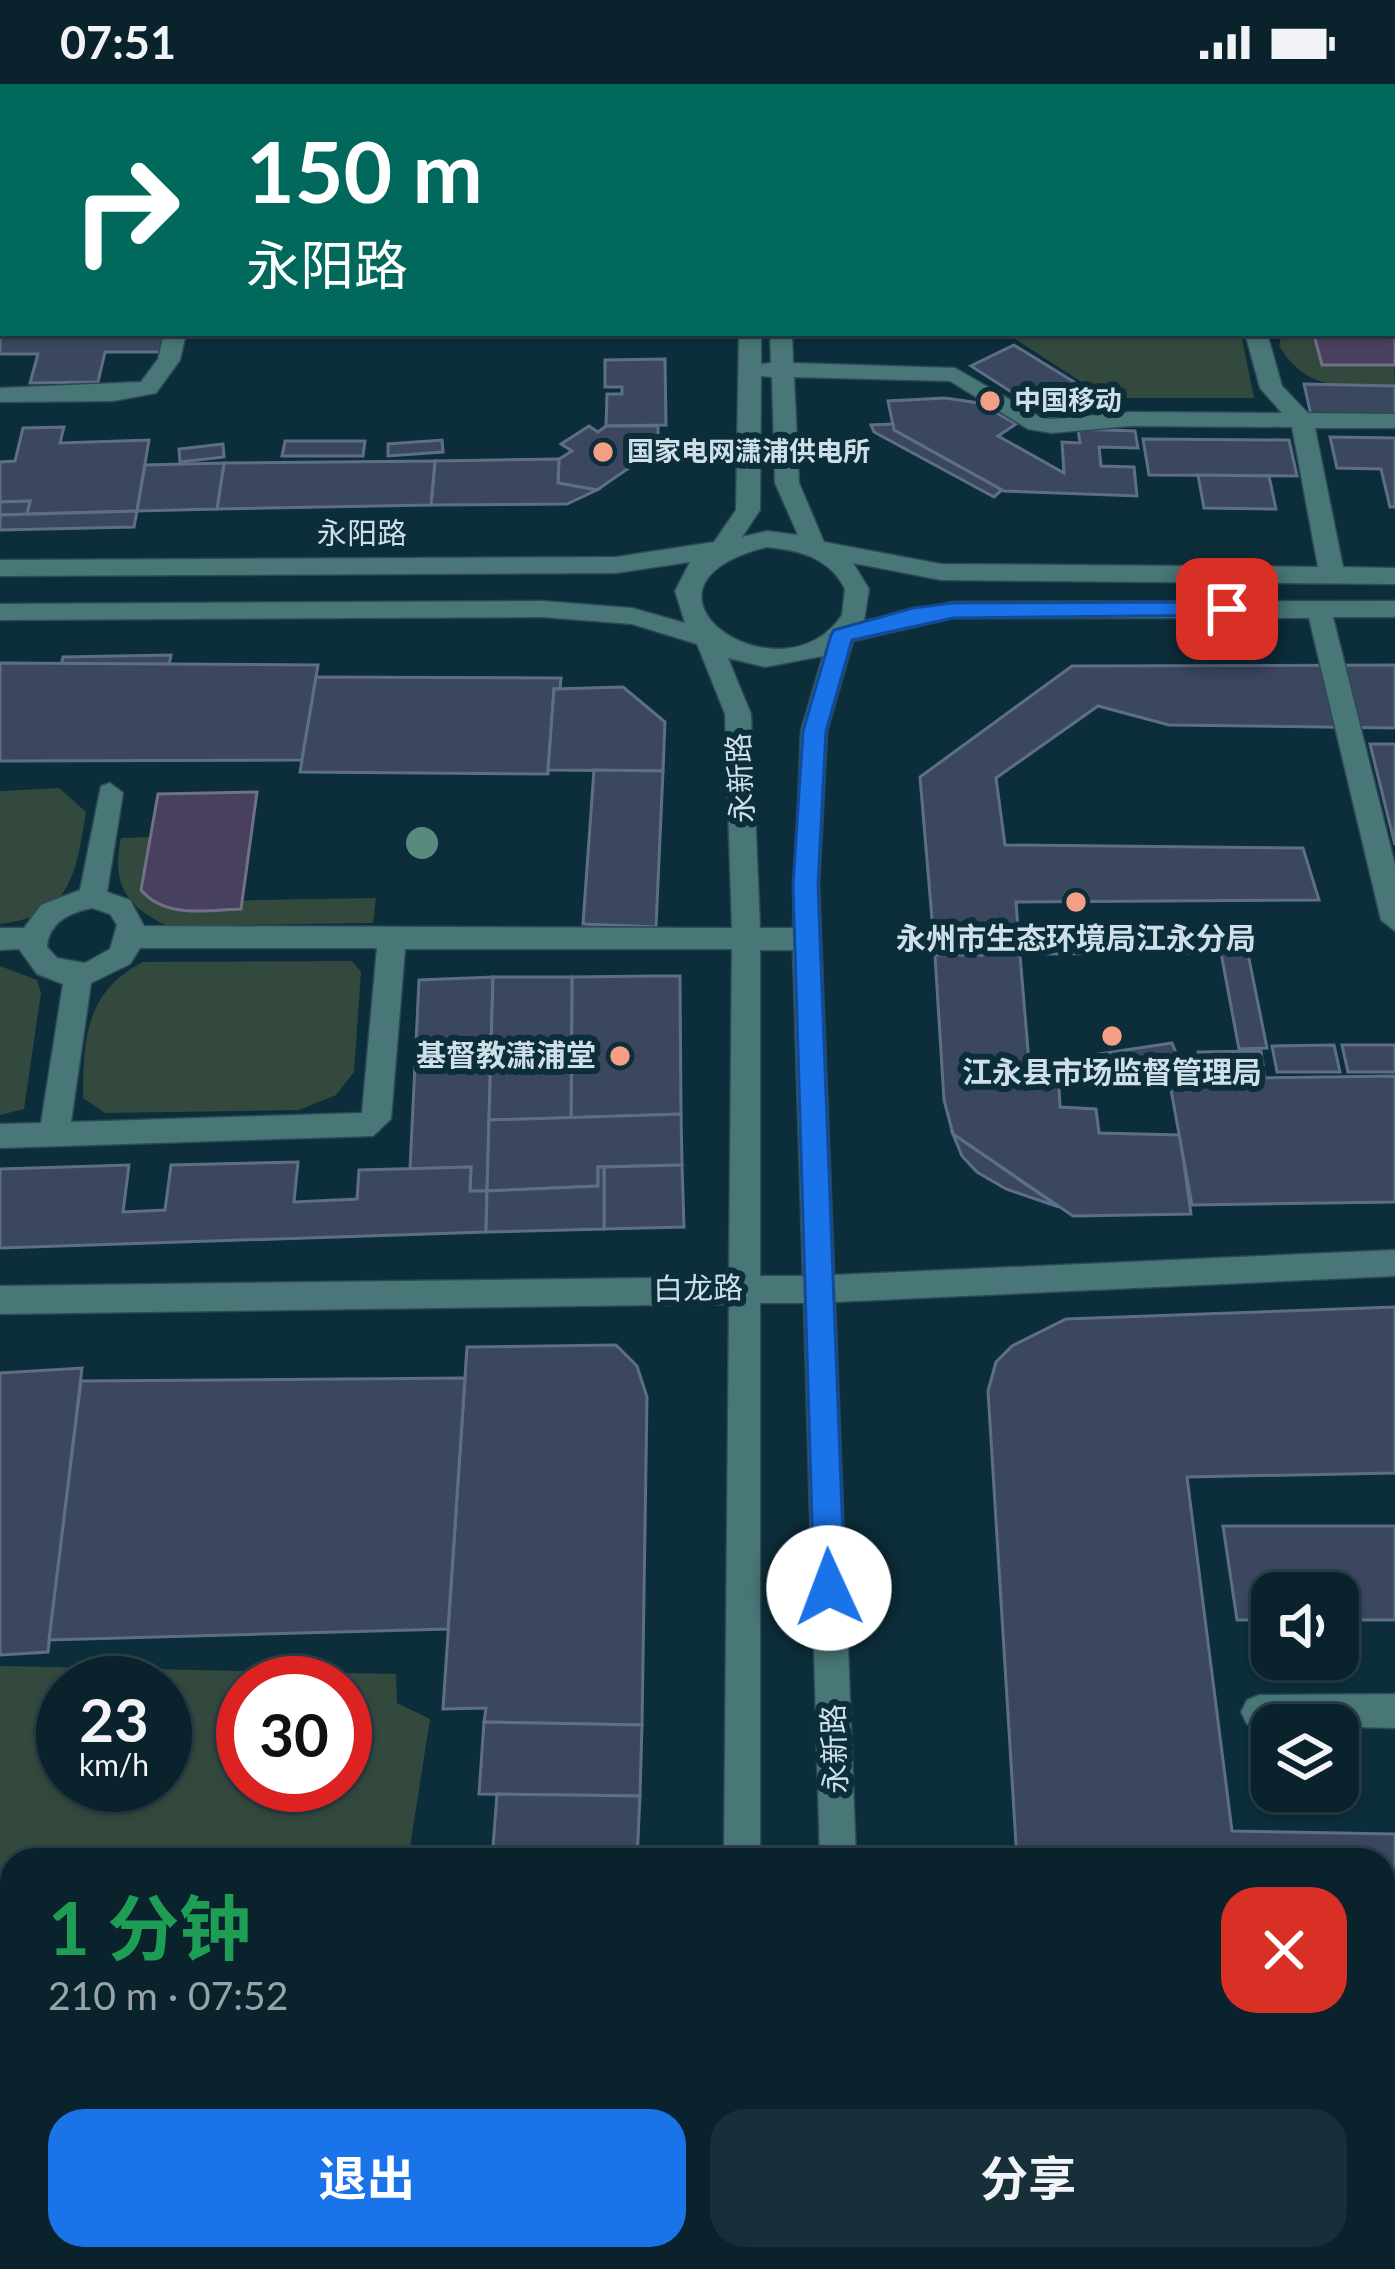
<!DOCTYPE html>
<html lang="zh">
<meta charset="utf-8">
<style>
body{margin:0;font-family:Lato,"Noto Sans SC",sans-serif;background:#172f38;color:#f1f3f6;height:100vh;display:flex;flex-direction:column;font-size:45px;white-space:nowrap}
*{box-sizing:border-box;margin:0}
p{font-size:39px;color:#99a4a9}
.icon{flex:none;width:66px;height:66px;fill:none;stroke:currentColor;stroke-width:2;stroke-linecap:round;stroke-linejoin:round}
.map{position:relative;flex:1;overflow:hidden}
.sheet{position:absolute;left:0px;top:1764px;width:1395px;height:423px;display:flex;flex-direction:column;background:#09222c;border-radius:36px 36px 0 0;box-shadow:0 3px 9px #0004,0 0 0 3px #293f48}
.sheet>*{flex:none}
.hud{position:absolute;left:0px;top:0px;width:1395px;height:252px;box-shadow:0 3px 9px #0004,0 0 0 3px #293f48;background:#00695c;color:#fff;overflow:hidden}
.controls{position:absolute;left:1251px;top:1488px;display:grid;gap:24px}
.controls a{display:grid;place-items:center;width:108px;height:108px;border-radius:24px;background:#09222c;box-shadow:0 3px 9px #0004,0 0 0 3px #293f48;font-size:60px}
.speed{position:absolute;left:36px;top:1572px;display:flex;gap:24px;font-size:60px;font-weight:700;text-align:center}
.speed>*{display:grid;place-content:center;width:156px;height:156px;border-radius:50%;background:#09222c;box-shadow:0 3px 9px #0004,0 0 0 3px #293f48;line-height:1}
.speed small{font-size:30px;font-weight:400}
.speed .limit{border:18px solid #d22;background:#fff;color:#111}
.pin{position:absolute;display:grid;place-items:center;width:102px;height:102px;color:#fff;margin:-51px;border-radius:24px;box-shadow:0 6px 18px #0006}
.me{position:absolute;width:132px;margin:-66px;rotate:358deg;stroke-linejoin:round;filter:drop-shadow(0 0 9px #0008)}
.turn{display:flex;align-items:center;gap:42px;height:252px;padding:0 48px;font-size:54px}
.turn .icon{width:156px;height:156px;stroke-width:2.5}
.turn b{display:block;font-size:84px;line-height:102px}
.round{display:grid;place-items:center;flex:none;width:126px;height:126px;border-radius:36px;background:#172f38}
.headline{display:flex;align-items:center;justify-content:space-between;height:204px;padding:0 48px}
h1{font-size:72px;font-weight:700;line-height:90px;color:#1e9e55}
.cta{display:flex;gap:24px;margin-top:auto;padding:24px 48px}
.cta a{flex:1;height:138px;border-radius:36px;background:#1a73e8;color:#fff;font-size:48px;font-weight:700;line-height:138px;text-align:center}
.cta a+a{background:#172f38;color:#f1f3f6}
.status{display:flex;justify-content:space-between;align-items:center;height:84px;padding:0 60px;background:#09222c;direction:ltr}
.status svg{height:33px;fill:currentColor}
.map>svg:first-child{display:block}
.green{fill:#34493e;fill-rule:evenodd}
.water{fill:#48405e;stroke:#707087;stroke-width:3}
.building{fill:#3a475f;stroke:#5f6e88;stroke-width:3}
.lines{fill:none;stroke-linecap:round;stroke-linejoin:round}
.minor-casing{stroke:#2b4956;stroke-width:3}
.minor{fill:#497676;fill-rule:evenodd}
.tree{fill:#588a7e}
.route{fill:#1a73e8;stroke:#114b97;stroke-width:3}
.poi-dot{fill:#f39f85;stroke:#0c2d3a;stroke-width:4.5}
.labels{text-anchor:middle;stroke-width:12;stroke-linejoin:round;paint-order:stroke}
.far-poi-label{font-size:27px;font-weight:bold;fill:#cedfe8;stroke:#0c2d3a;text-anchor:start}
.street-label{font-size:30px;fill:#cedfe8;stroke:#0c2d3a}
.poi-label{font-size:30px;font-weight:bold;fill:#cedfe8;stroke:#0c2d3a}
</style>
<div class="status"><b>07:51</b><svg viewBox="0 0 49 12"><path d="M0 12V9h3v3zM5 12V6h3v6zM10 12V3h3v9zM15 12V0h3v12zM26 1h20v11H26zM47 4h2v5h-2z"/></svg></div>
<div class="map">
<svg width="1395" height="2185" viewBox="0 0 1395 2185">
<rect width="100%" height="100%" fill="#0c2d3a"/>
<!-- green -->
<g class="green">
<path d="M 1392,233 L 1395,302 C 1345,301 1309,310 1279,262 L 1282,249 L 1392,249 Z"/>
<path d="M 1006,249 L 1241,249 L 1254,314 L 1106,314 Z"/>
<path d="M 59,704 L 86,728 C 76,787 73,832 0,840 L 0,707 Z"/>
<path d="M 150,753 L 141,806 L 241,824 L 242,817 L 255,816 L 376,814 L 373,839 L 168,842 C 126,823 111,799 121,754 Z"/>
<path d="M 352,877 L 361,888 L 354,988 L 336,1011 L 299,1026 L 105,1029 L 83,1014 C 83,954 86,907 143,878 Z"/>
<path d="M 0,882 L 37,896 L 41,909 L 24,1025 L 0,1031 Z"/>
<path d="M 0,1582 L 396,1590 L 397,1619 L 430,1635 L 408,1776 L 12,1776 L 12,2161 L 0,2157 ZM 63,1599 L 165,1599 L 165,1701 L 63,1701 ZM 243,1599 L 345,1599 L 345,1701 L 243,1701 Z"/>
</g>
<!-- water -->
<g class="water">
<path d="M 1314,251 L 1395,251 L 1395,281 L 1322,281 Z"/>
<path d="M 257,708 L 241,825 C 206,826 166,835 141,806 L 158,710 Z"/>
</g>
<!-- building -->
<g class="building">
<path d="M 0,0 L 160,0 L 3,3 L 0,16 Z"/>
<path d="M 295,0 L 526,0 L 294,3 Z"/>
<rect x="588" y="0" width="115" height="3"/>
<path d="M 0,229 L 3,249 L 166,249 L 162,268 L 105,268 L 98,298 L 30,299 L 38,270 L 0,270 Z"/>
<path d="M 1014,261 L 1105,317 L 1061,340 L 971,282 Z"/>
<path d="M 665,275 L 666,341 L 606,342 L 607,310 L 622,310 L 622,303 L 605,303 L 605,276 Z"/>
<path d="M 1304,300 L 1395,302 L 1395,332 L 1311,331 Z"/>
<path d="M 945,314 L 979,319 L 1016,340 L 998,352 L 1064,389 L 1062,358 L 1080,359 L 1078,345 L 1135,347 L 1138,364 L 1099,363 L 1101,382 L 1134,383 L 1137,412 L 1004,407 L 894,346 L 888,317 Z"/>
<path d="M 893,340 L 894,346 L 1002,406 L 994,413 L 874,348 L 871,341 Z"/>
<path d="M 589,342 L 598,348 L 606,342 L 658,342 L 658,364 L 597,406 L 558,399 L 559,375 L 572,367 L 561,360 Z"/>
<path d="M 64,343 L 60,359 L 149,356 L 137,427 L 27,430 L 30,417 L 0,418 L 0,378 L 15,377 L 23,344 Z"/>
<path d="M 1330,353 L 1395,354 L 1395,423 L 1390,423 L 1381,385 L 1337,384 Z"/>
<path d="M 1143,355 L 1289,356 L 1297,392 L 1149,391 Z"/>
<path d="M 442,356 L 443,368 L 388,372 L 388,360 Z"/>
<path d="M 285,357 L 365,357 L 363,372 L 282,372 Z"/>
<path d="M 223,360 L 224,373 L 180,378 L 179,365 Z"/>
<path d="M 559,375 L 558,399 L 597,406 L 567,420 L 431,421 L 435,377 Z"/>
<path d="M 435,377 L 431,421 L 217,425 L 224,379 Z"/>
<path d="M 224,379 L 217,425 L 137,427 L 145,381 Z"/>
<path d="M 1198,391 L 1269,392 L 1276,425 L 1204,424 Z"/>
<path d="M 30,417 L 27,430 L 0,431 L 0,418 Z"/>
<path d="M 137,427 L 134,443 L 0,446 L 0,431 Z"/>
<path d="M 171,571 L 160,633 L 98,634 L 99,627 L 51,627 L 63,573 Z"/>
<path d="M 0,579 L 318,581 L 302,676 L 0,677 Z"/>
<path d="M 1395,581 L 1395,644 L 1169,641 L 1098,622 L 996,694 L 1005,761 L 1303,764 L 1319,816 L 1016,818 L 1020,871 L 935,871 L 920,693 L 1072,582 Z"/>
<path d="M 316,593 L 561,594 L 560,605 L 554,605 L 548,690 L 300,688 Z"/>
<path d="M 623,603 L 665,638 L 663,687 L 548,686 L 554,605 Z"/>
<path d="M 1370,660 L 1395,660 L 1395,761 Z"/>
<path d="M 594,686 L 663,687 L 656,843 L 583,840 Z"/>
<path d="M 1244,850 L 1267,964 L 1239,965 L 1221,869 L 1037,870 L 1034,851 Z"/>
<path d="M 935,871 L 1020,871 L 1031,1002 L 1059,1002 L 1060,1023 L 1096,1025 L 1099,1049 L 1180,1051 L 1191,1130 L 1073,1132 L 953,1050 L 944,1016 Z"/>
<path d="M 653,892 L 680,892 L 681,1030 L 571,1034 L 572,893 Z"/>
<path d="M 493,893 L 487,1107 L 470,1107 L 471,1083 L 410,1085 L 419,896 Z"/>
<path d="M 493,893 L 572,893 L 571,1034 L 489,1036 Z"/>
<path d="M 1172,959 L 1185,991 L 1098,1005 L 1086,972 Z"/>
<path d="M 1334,961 L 1340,988 L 1277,988 L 1272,962 Z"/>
<path d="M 1342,961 L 1395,961 L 1395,988 L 1348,988 Z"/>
<path d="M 1261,967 L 1265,994 L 1203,995 L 1198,968 Z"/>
<path d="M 1395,992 L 1395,1118 L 1192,1121 L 1169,995 Z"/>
<path d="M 681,1030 L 682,1081 L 598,1083 L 598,1102 L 487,1107 L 489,1036 Z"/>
<path d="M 953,1050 L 1059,1123 L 1006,1105 L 977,1088 L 962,1072 Z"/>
<path d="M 298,1078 L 294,1118 L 357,1115 L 359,1086 L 471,1083 L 470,1107 L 487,1107 L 486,1148 L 0,1164 L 0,1085 L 129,1081 L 123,1128 L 165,1126 L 171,1081 Z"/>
<path d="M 682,1081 L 684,1143 L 604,1145 L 604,1083 Z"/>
<path d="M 598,1083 L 604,1083 L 604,1145 L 486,1148 L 487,1107 L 598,1102 Z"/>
<path d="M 1395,1223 L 1395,1389 L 1187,1393 L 1232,1747 L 1395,1750 L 1395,1830 L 1383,1829 L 1383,1776 L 1017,1776 L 988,1307 L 996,1278 L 1012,1262 L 1066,1235 Z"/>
<path d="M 616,1261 L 637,1282 L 647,1313 L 642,1641 L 484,1638 L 486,1624 L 443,1625 L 467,1263 Z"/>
<path d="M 82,1284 L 48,1568 L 0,1571 L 0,1289 Z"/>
<path d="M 465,1294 L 448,1545 L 49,1556 L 81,1297 Z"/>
<path d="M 1223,1442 L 1395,1442 L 1395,1536 L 1338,1536 L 1338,1509 L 1272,1509 L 1272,1536 L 1237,1536 Z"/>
<path d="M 484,1638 L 642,1641 L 640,1712 L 479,1710 Z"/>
<path d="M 497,1710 L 640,1712 L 637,1776 L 492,1776 Z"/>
<path d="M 1383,1948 L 1395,1949 L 1395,2137 L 1383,2136 Z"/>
<path d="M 0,2157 L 12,2161 L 12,2175 L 56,2175 L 86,2185 L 0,2185 Z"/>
<path d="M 90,2175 L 279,2175 L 275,2185 L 86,2185 Z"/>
<path d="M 279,2175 L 385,2175 L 381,2185 L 275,2185 Z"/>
<path d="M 385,2175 L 504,2175 L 500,2185 L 381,2185 Z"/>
<path d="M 504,2175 L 648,2175 L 645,2185 L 500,2185 Z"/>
<path d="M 1049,2175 L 1306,2175 L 1307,2185 L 1050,2185 Z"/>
</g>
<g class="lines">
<!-- minor casing -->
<g class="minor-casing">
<g id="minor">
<rect x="524" y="0" width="20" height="3"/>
<rect x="736" y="0" width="20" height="3"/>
<path d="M 763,0 L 783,0 L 784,3 L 764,3 Z"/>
<path d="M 1226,0 L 1246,0 L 1247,3 L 1227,3 Z"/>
<rect x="1392" y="226" width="3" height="14"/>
<path d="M 164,249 L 186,249 L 180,276 L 156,309 L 113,317 L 0,318 L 0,304 L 141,298 L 158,275 Z"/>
<path d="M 739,249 L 761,249 L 761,280 L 771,279 L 770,249 L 792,249 L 793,279 L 955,284 L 1042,334 L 1052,335 L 1131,328 L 1282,329 L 1260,304 L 1245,249 L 1267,249 L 1282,302 L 1308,329 L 1395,330 L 1395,344 L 1315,344 L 1343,483 L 1395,484 L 1395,500 L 941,496 L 853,479 L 869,505 L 864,537 L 953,518 L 1395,517 L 1395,533 L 1333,533 L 1395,781 L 1395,847 L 1381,836 L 1309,534 L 953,534 L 853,557 L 827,647 L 819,801 L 834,1191 L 1395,1166 L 1395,1192 L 835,1218 L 856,1776 L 820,1776 L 804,1219 L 760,1219 L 760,1776 L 724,1776 L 729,1220 L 0,1230 L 0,1202 L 729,1193 L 732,865 L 405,865 L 391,1035 L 373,1052 L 0,1064 L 0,1040 L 41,1039 L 63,900 L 37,890 L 19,865 L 0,866 L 0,844 L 24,844 L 41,821 L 80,806 L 101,702 L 110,699 L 123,709 L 107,808 L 130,816 L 144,842 L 732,844 L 725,630 L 697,560 L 632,540 L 542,533 L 0,536 L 0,520 L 542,517 L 632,524 L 685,539 L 675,507 L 690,478 L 616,489 L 0,492 L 0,476 L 616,473 L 714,458 L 736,426 ZM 761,292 L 772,293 L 775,399 L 798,451 L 767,447 L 742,453 L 760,426 ZM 794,293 L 950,297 L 1028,345 L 1052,349 L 1131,342 L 1292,343 L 1318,483 L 941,480 L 824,458 L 799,399 ZM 767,463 C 799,466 830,474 845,505 L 842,531 C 780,623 608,503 767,463 ZM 823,572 L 801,647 L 793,844 L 760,844 L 751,630 L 728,574 L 765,583 ZM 92,824 L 110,830 L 117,841 L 110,865 L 85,879 L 57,874 L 47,863 C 49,838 69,829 92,824 ZM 140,864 L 377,864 L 362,1029 L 71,1038 L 91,899 L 130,880 ZM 760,866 L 793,866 L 803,1192 L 760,1192 Z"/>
<path d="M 1395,1610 L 1395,1644 L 1272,1641 L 1272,1645 L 1247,1640 L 1241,1628 L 1247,1616 L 1259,1611 Z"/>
<rect x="1383" y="1840" width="12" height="38"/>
<path d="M 1383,2156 L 1395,2157 L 1395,2185 L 1351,2185 L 1347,2175 L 1383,2175 Z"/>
<rect x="720" y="2175" width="40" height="10"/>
<path d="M 832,2175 L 872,2175 L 873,2185 L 833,2185 Z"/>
<path d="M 1303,2175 L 1343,2175 L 1344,2185 L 1304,2185 Z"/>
</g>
</g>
<!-- minor -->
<use href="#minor" class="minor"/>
</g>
<!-- trees -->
<circle class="tree" cx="422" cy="759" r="16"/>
<!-- route -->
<path class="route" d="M 1227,518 L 1235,520 L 1235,531 L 953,534 L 852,556 L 826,647 L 818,801 L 845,1504 L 840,1515 L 829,1519 L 818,1515 L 814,1504 L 793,801 L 803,647 L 831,551 L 834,546 L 913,524 L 953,519 Z"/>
<!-- markers -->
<g class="poi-dot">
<circle cx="990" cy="317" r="12"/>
<circle cx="603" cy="368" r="12"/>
<circle cx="1076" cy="818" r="12"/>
<circle cx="1112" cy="952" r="12"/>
<circle cx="620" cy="972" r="12"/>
</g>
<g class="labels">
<!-- far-poi labels -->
<g class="far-poi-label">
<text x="1014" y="326">中国移动</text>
<text x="627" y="377">国家电网潇浦供电所</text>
</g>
<!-- street labels -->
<g class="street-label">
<text x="362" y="460">永阳路</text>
<text transform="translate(741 694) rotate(-93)" y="10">永新路</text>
<text transform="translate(698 1205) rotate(-1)" y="10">白龙路</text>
<text transform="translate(835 1665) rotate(-92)" y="10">永新路</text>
</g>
<!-- poi labels -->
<g class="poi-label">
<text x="1076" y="865">永州市生态环境局江永分局</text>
<text x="596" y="982" text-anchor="end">基督教潇浦堂</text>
<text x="1112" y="999">江永县市场监督管理局</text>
</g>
</g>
</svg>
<div class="controls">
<a><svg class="icon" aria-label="sound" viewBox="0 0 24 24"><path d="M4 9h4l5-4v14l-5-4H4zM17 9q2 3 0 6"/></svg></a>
<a><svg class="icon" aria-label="layers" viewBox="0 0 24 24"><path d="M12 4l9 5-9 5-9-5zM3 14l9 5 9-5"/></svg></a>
</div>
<div class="speed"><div>23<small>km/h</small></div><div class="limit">30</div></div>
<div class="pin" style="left:1227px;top:525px;background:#d93025"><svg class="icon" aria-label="arrive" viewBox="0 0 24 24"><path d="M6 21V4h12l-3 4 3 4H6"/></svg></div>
<svg class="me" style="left:829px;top:1504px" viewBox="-20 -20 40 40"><circle r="19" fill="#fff"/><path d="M0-13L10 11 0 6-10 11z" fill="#1a73e8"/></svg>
<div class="hud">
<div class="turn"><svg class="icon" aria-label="right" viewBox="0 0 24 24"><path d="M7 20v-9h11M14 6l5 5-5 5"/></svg><div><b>150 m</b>永阳路</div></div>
</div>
<section class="sheet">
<div class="headline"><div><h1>1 分钟</h1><p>210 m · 07:52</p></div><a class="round" style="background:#d93025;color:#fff"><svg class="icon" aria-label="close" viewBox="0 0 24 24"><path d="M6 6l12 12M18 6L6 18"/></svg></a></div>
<div class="cta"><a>退出</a><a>分享</a></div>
</section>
</div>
